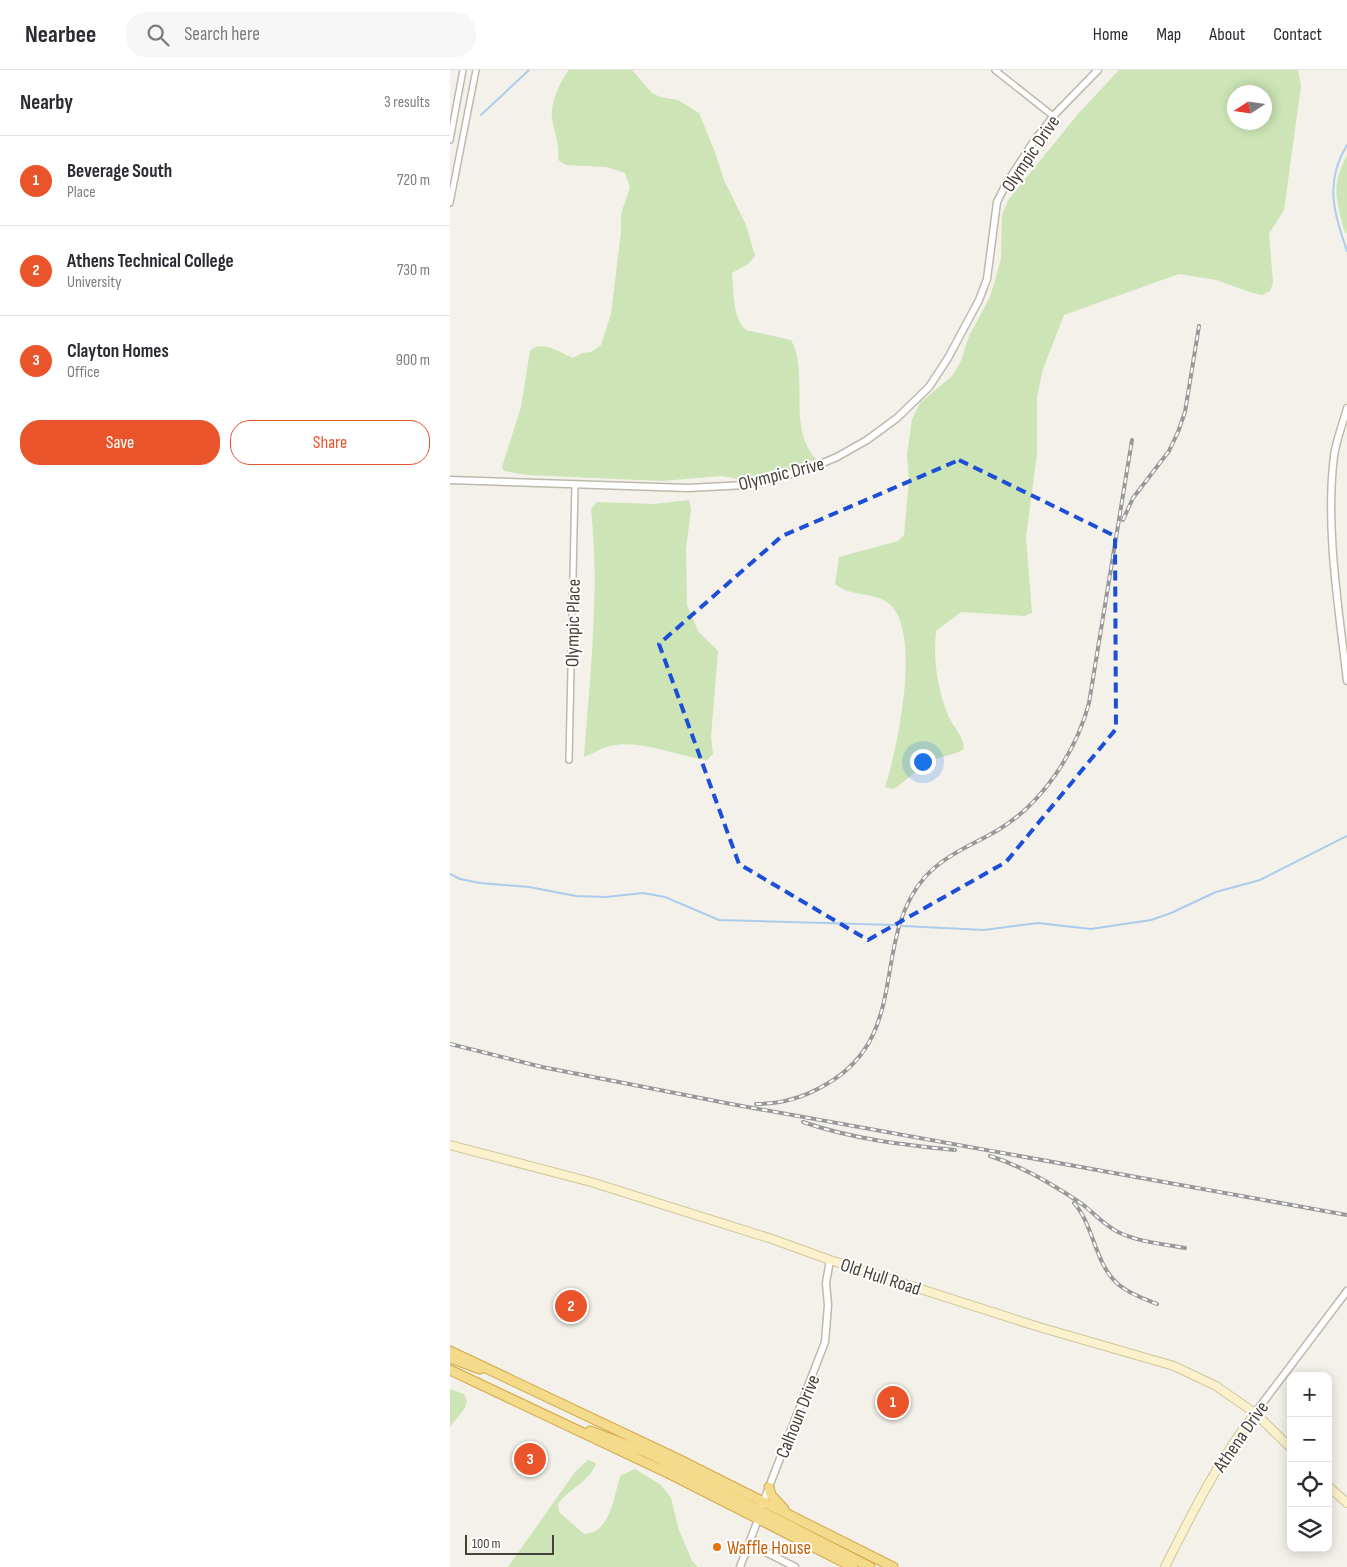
<!DOCTYPE html>
<meta charset="utf-8">
<style>
body{margin:0;font-family:"Sofia Sans Condensed",sans-serif;background:#f7f7f7;color:#2b2b33}
.controls{position:absolute;right:15px;bottom:15px;display:grid;overflow:hidden;border-radius:10px;box-shadow:0 2px 12px #0003}
.controls button{width:45px;height:45px;display:grid;place-items:center;padding:0;border:0;border-bottom:1px solid #e1e1e2;background:#fff;color:#2b2b33;font:25px sans-serif}
.compass{position:absolute;left:777px;top:15px;width:45px;height:45px;border-radius:50%;background:#fff;box-shadow:0 2px 12px #0003;rotate:258deg}
.scale{position:absolute;left:15px;bottom:12px;width:89px;box-sizing:border-box;padding-left:5px;border:2px solid #474238;border-top:0;font-size:14px;line-height:18px;white-space:nowrap;color:#474238;-webkit-text-stroke:4px #fff;paint-order:stroke}
.you{position:absolute;left:472px;top:691px;width:18px;height:18px;margin:-12px;border:4px solid #fff;border-radius:50%;background:#1a73e8;box-shadow:0 0 0 8px #1a73e833}
.badge{display:grid;place-items:center;width:32px;height:32px;border-radius:50%;background:#e9542b;color:#fff;font-size:16px;font-weight:700}
.pin{position:absolute;translate:-50% -50%;border:2px solid #fff;box-shadow:0 1px 5px #0006}
.list{margin:0;padding:0;list-style:none}
h2{display:flex;justify-content:space-between;align-items:center;height:65px;margin:0;padding:0 20px;font-size:21px}
h2 small{font-size:16px;font-weight:400;color:#7c7c81}
.list li{display:grid;grid-template-columns:32px 1fr auto;gap:15px;align-items:center;box-sizing:border-box;height:90px;padding:0 20px;border-top:1px solid #e1e1e2}
.list b{display:block;font-size:19px;white-space:nowrap}
.list p{margin:0;font-size:16px;white-space:nowrap;color:#7c7c81}
.list em{font-size:16px;font-style:normal;color:#7c7c81}
.actions{display:flex;gap:10px;padding:15px 20px}
.actions a{flex:1;padding:11px 0;border:1px solid #e9542b;border-radius:20px;text-align:center;font-size:18px;color:#e9542b}
.actions .main{background:#e9542b;color:#fff}
.icon{flex:none;width:28px;height:28px;fill:none;stroke:currentColor;stroke-width:2;stroke-linecap:round;stroke-linejoin:round}
.map{position:relative;flex:none;width:897px;height:1497px;overflow:hidden}
header{display:flex;align-items:center;gap:30px;box-sizing:border-box;height:70px;padding:0 25px;background:#fff;border-bottom:1px solid #e1e1e2}
header strong{font-size:24px}
nav{display:flex;gap:28px;margin-inline-start:auto;font-size:18px}
.search{width:350px;height:45px;background:#f7f7f7;display:flex;align-items:center;gap:12px;box-sizing:border-box;padding:0 18px;border-radius:20px;color:#7c7c81;font-size:19px}
main{display:flex}
aside{flex:1;background:#fff}
.map>svg:first-child{display:block}
.green{fill:#cce4b6;fill-rule:evenodd}
.lines{fill:none;stroke-linecap:round;stroke-linejoin:round}
.stream{stroke:#abcdeb;stroke-width:2}
.minor-casing{stroke:#beb9ad;stroke-width:8}
.tertiary-casing{stroke:#beb9ad;stroke-width:9}
.secondary-casing{stroke:#d0c69d;stroke-width:10}
.trunk-casing{stroke:#d2a746;stroke-width:11}
.minor{stroke:#fff;stroke-width:5}
.tertiary{stroke:#fff;stroke-width:6}
.secondary{stroke:#fbf2cd;stroke-width:8}
.trunk{stroke:#f4da8b;stroke-width:9}
.rail-casing{stroke:#989898;stroke-width:4}
.rail{stroke:#fff;stroke-width:2;stroke-dasharray:5.5;stroke-linecap:butt}
.marked{fill:none;stroke:#1d4ed8;stroke-width:4;stroke-dasharray:10 6;stroke-linejoin:round}
.food-dot{fill:#e8710a;stroke:#fff;stroke-width:2}
.labels{text-anchor:middle;stroke-width:4;stroke-linejoin:round;paint-order:stroke}
.street-label{font-size:19px;fill:#474238;stroke:#fff}
.food-label{font-size:19px;fill:#c56008;stroke:#fff;text-anchor:start}
</style>
<header>
<strong>Nearbee</strong>
<div class="search"><svg class="icon" aria-label="search" viewBox="0 0 24 24"><circle cx="10" cy="10" r="6"/><path d="M15 15l6 6"/></svg>Search here</div>
<nav><a>Home</a><a>Map</a><a>About</a><a>Contact</a></nav>
</header>
<main>
<aside>
<h2>Nearby<small>3 results</small></h2>
<ul class="list">
<li><span class="badge">1</span><div><b>Beverage South</b><p>Place</p></div><em>720 m</em></li>
<li><span class="badge">2</span><div><b>Athens Technical College</b><p>University</p></div><em>730 m</em></li>
<li><span class="badge">3</span><div><b>Clayton Homes</b><p>Office</p></div><em>900 m</em></li>
</ul>
<div class="actions"><a class="main">Save</a><a>Share</a></div>
</aside>
<div class="map">
<svg width="897" height="1497" viewBox="0 0 897 1497">
<rect width="100%" height="100%" fill="#f4f1ea"/>
<g class="green">
<path d="M 119,0 L 182,0 L 202,23 L 210,27 L 228,30 L 249,43 L 265,82 L 274,110 L 296,155 L 305,186 L 298,194 L 282,203 C 284,220 282,248 296,260 L 341,270 C 360,303 336,356 366,389 L 365,394 L 294,410 L 271,406 L 212,411 L 78,405 L 54,401 L 52,397 L 71,337 L 80,281 C 91,269 111,283 123,288 L 132,283 L 141,282 L 151,275 L 161,244 L 171,162 L 171,144 L 180,117 L 175,103 L 156,97 L 116,95 L 108,90 C 110,74 104,63 102,48 C 100,33 110,11 119,0 Z"/>
<path d="M 669,0 L 848,0 L 851,16 L 834,140 L 819,164 L 823,213 L 820,221 L 812,225 L 803,223 L 766,210 L 729,204 L 614,245 L 593,299 L 587,327 L 587,384 L 576,467 L 582,543 L 574,546 L 511,542 L 486,561 C 483,589 487,618 498,645 C 503,657 513,665 514,679 C 504,686 492,685 480,692 C 468,699 456,710 444,719 L 435,717 C 447,682 475,552 435,531 C 419,522 399,526 385,514 L 389,487 L 448,471 L 454,465 L 459,410 L 457,385 L 462,349 L 470,333 L 502,306 L 511,291 L 519,266 L 540,227 L 551,189 L 552,145 L 558,130 L 628,44 ZM 784,22 L 814,22 L 814,52 L 784,52 Z"/>
<path d="M 897,85 L 897,164 L 894,160 C 886,127 881,117 897,85 Z"/>
<path d="M 239,430 L 241,439 L 236,479 L 237,535 L 248,561 L 268,581 L 261,667 L 263,684 L 257,690 C 224,686 192,669 159,676 C 151,678 142,684 134,687 C 140,605 150,522 141,439 L 147,432 L 204,434 Z"/>
<path d="M 0,1319 L 14,1324 L 17,1331 L 15,1338 L 0,1357 Z"/>
<path d="M 138,1390 L 146,1393 C 141,1411 118,1419 108,1434 L 109,1442 L 134,1464 C 161,1463 164,1426 170,1406 L 185,1399 L 211,1415 L 221,1428 L 229,1460 L 242,1491 L 248,1497 L 58,1497 L 125,1402 Z"/>
</g>
<g class="lines">
<g class="stream">
<path d="M 31,45 L 79,0"/>
<path d="M 897,75 C 874,112 884,143 897,181"/>
<path d="M 0,804 L 10,809 L 30,813 L 79,817 L 126,826 L 156,827 L 193,823 L 215,827 L 269,850 L 445,855"/>
<path d="M 453,856 L 534,860 L 588,853 L 641,859 L 701,850 L 721,843 L 766,822 L 810,810 L 897,766"/>
</g>
<g class="minor-casing">
<g id="minor">
<path d="M 545,0 L 603,46"/>
<path d="M 0,70 L 13,0"/>
<path d="M 0,133 L 26,0"/>
<path d="M 119,690 L 125,415"/>
</g>
</g>
<g class="tertiary-casing">
<g id="tertiary">
<path d="M 897,338 C 893,354 886,370 884,386 C 875,458 889,539 897,611"/>
<path d="M 0,410 L 238,418 L 296,415 L 354,401 L 387,387 L 417,370 L 447,348 L 479,317 L 498,288 L 529,230 L 537,209 L 547,132 L 556,114 L 584,71 L 606,43 L 648,0"/>
<path d="M 805,1343 L 897,1221"/>
<path d="M 312,1435 L 375,1272 L 378,1235 L 376,1213 L 380,1190"/>
<path d="M 300,1474 L 345,1497"/>
<path d="M 290,1497 L 309,1447"/>
</g>
</g>
<g class="secondary-casing">
<g id="secondary">
<path d="M 0,1075 L 141,1112 L 322,1169 L 380,1190 L 589,1257 L 724,1296 L 766,1316 L 805,1343 L 841,1378"/>
<path d="M 878,1416 L 897,1433"/>
<path d="M 715,1497 C 742,1443 768,1391 805,1343"/>
</g>
</g>
<g class="trunk-casing">
<g id="trunk">
<path d="M 0,1281 L 228,1389 L 443,1497"/>
<path d="M 0,1288 L 30,1299"/>
<path d="M 0,1300 L 220,1404 L 403,1497"/>
<path d="M 140,1361 L 196,1382 L 420,1497"/>
<path d="M 319,1417 L 321,1425 L 334,1439"/>
</g>
</g>
<use href="#minor" class="minor"/>
<use href="#tertiary" class="tertiary"/>
<use href="#secondary" class="secondary"/>
<use href="#trunk" class="trunk"/>
<g class="rail-casing">
<g id="rail">
<path d="M 673,450 L 683,428 L 719,381 L 728,362 L 735,342 L 749,256"/>
<path d="M 0,974 L 92,997 L 281,1034 L 897,1145"/>
<path d="M 306,1034 C 331,1034 353,1028 375,1015 C 463,966 419,871 475,807 C 496,784 523,775 548,760 C 592,734 626,682 639,633 L 682,370"/>
<path d="M 353,1052 C 402,1069 454,1075 505,1080"/>
<path d="M 540,1086 C 572,1096 604,1115 632,1134 C 644,1143 654,1155 668,1162 C 688,1172 713,1174 735,1178"/>
<path d="M 624,1133 C 645,1157 644,1194 669,1215 C 680,1224 694,1229 707,1234"/>
</g>
</g>
<use href="#rail" class="rail"/>
</g>
<path class="marked" d="M 509,390 L 665,466 L 666,659 L 556,792 L 418,870 L 289,794 L 209,574 L 332,466 Z"/>
<circle class="food-dot" cx="267" cy="1477" r="5"/>
<g class="labels">
<g class="street-label">
<text transform="translate(580 83) rotate(-56)" y="7">Olympic Drive</text>
<text transform="translate(331 403) rotate(-14)" y="7">Olympic Drive</text>
<text transform="translate(122 553) rotate(-89)" y="7">Olympic Place</text>
<text transform="translate(431 1206) rotate(18)" y="7">Old Hull Road</text>
<text transform="translate(347 1346) rotate(-68)" y="7">Calhoun Drive</text>
<text transform="translate(790 1366) rotate(-55)" y="7">Athena Drive</text>
</g>
<g class="food-label">
<text x="277" y="1484">Waffle House</text>
</g>
</g>
</svg>
<div class="controls">
<button>+</button>
<button>−</button>
<button><svg class="icon" aria-label="locate" viewBox="0 0 24 24"><circle cx="12" cy="12" r="6"/><path d="M12 2v4M12 18v4M2 12h4M18 12h4"/></svg></button>
<button><svg class="icon" aria-label="layers" viewBox="0 0 24 24"><path d="M12 4l9 5-9 5-9-5zM3 14l9 5 9-5"/></svg></button>
</div>
<svg class="compass" viewBox="-18 -18 36 36"><path d="M0-13l5 13h-10z" fill="#e53935"/><path d="M0 13l5-13h-10z" fill="#7c7c81"/></svg>
<div class="scale">100 m</div>
<div class="you"></div>
<div class="pin badge" style="left:443px;top:1332px">1</div>
<div class="pin badge" style="left:121px;top:1236px">2</div>
<div class="pin badge" style="left:80px;top:1389px">3</div>
</div>
</main>
